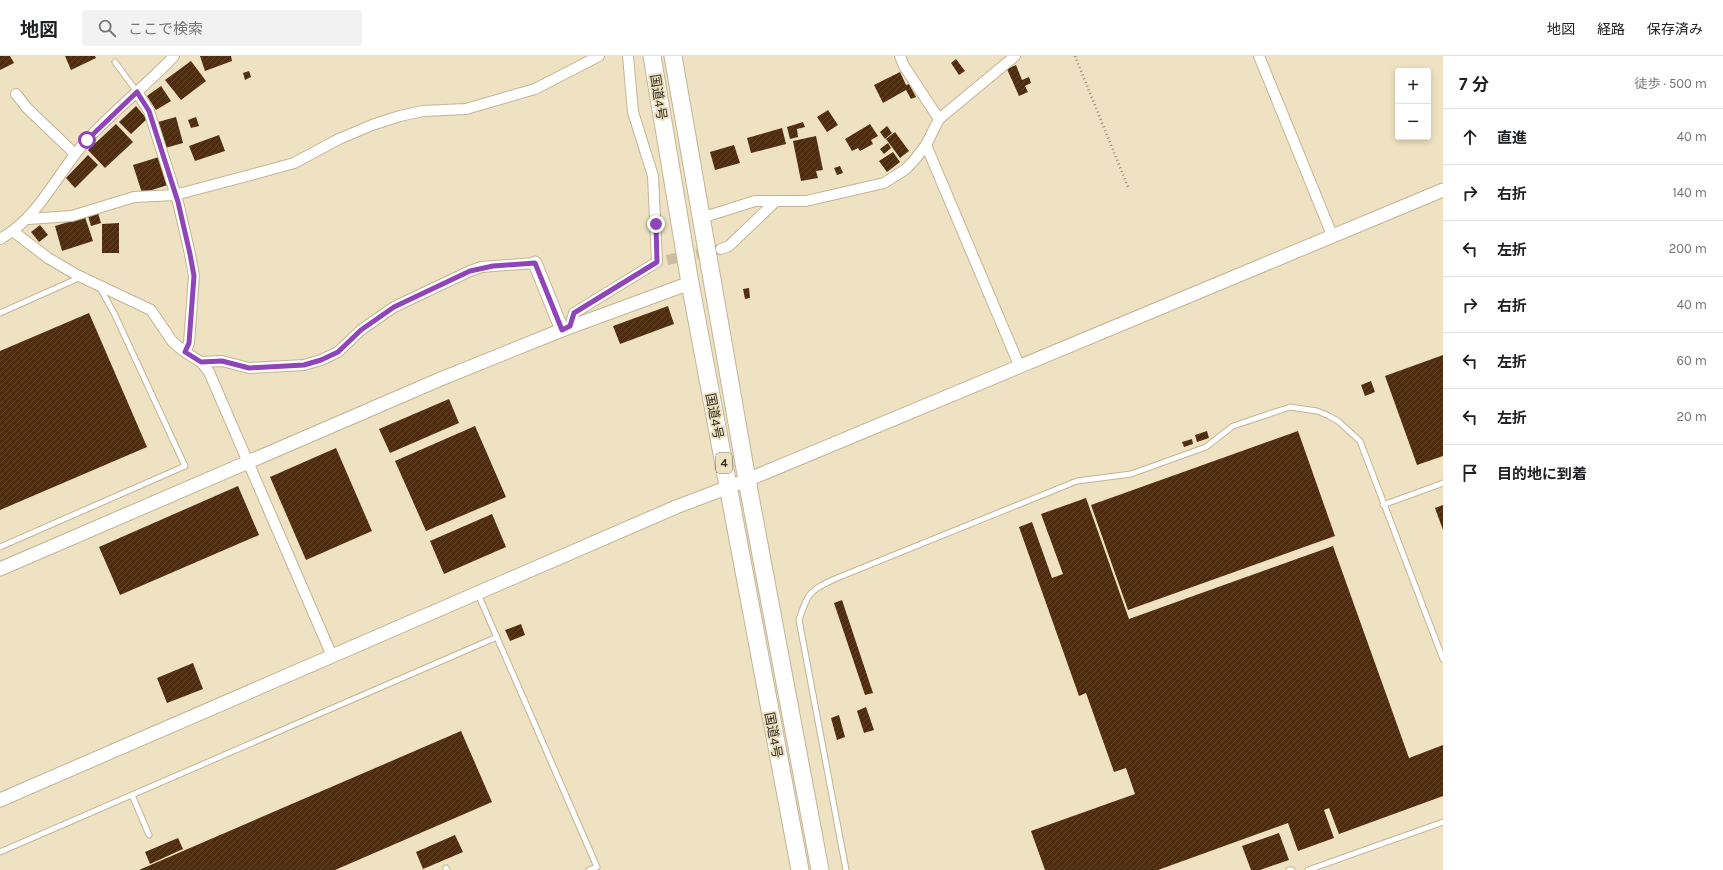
<!DOCTYPE html>
<html lang="ja">
<meta charset="utf-8">
<style>
body{margin:0;font-family:Karla,"Noto Sans JP",sans-serif;background:#f2f2f2;color:#202124}
.controls{position:absolute;right:12px;top:12px;display:grid;overflow:hidden;border-radius:4px;box-shadow:0 2px 6px #0003}
.controls button{width:36px;height:36px;display:grid;place-items:center;padding:0;border:0;border-bottom:1px solid #e0e0e0;background:#fff;color:#202124;font:20px sans-serif}
.stop{position:absolute;width:12px;height:12px;margin:-9px;border:3px solid #8e45b8;border-radius:50%;background:#fff}
.stop.end{background:#8e45b8;border-color:#fff;box-shadow:0 1px 4px #0008}
.list{margin:0;padding:0;list-style:none}
h2{display:flex;justify-content:space-between;align-items:center;height:52px;margin:0;padding:0 16px;font-size:17px}
h2 small{font-size:13px;font-weight:400;color:#757577}
.list li{display:grid;grid-template-columns:26px 1fr auto;gap:12px;align-items:center;box-sizing:border-box;height:56px;padding:0 16px;border-top:1px solid #e0e0e0}
.list b{display:block;font-size:15px;white-space:nowrap}
.list em{font-size:13px;font-style:normal;color:#757577}
.icon{flex:none;width:22px;height:22px;fill:none;stroke:currentColor;stroke-width:2;stroke-linecap:round;stroke-linejoin:round}
.map{position:relative;flex:none;width:1443px;height:814px;overflow:hidden}
header{display:flex;align-items:center;gap:24px;box-sizing:border-box;height:56px;padding:0 20px;background:#fff;border-bottom:1px solid #e0e0e0}
header strong{font-size:19px}
nav{display:flex;gap:22px;margin-inline-start:auto;font-size:14px}
.search{width:280px;height:36px;background:#f2f2f2;display:flex;align-items:center;gap:10px;box-sizing:border-box;padding:0 14px;border-radius:4px;color:#757577;font-size:15px}
main{display:flex}
aside{flex:1;background:#fff}
.map>svg:first-child{display:block}
.building{fill:url(#building-hatch)}
.lines{fill:none;stroke-linecap:round;stroke-linejoin:round}
.minor-tunnel{stroke:#c9bea2;stroke-width:10;stroke-dasharray:10 5;stroke-linecap:butt}
.service-casing{stroke:#c2b496;stroke-width:7}
.minor-casing{stroke:#c2b496;stroke-width:12}
.tertiary-casing{stroke:#c2b496;stroke-width:15}
.trunk-casing{stroke:#c2b496;stroke-width:19}
.path{stroke:#928973;stroke-width:2.5;stroke-dasharray:1 3;stroke-linecap:butt}
.service{stroke:#fff;stroke-width:5}
.minor{stroke:#fff;stroke-width:10}
.tertiary{stroke:#fff;stroke-width:13}
.trunk{stroke:#fff;stroke-width:17}
.route{stroke:#8e45b8;stroke-width:5}
.labels{text-anchor:middle;stroke-width:4;stroke-linejoin:round;paint-order:stroke}
.shield{fill:#efe2c2;stroke:#6b6452;stroke-width:1}
.shield-label{font-size:12px;font-weight:bold;fill:#332e22}
.street-label{font-size:13px;fill:#332e22;stroke:#efe2c2}
</style>
<header>
<strong>地図</strong>
<div class="search"><svg class="icon" aria-label="search" viewBox="0 0 24 24"><circle cx="10" cy="10" r="6"/><path d="M15 15l6 6"/></svg>ここで検索</div>
<nav><a>地図</a><a>経路</a><a>保存済み</a></nav>
</header>
<main>
<div class="map">
<svg width="1443" height="814" viewBox="0 0 1443 814">
<defs>
<pattern id="building-hatch" width="6" height="6" patternUnits="userSpaceOnUse"><rect width="6" height="6" fill="#4e2d0e"/><path d="M-1 1l2-2M0 6l6-6M5 7l2-2" fill="none" stroke="#5f4328"/></pattern>
</defs>
<rect width="100%" height="100%" fill="#efe2c2"/>
<g class="building">
<path d="M 0,0 L 10,0 L 14,7 L 0,14 Z"/>
<path d="M 65,0 L 95,0 L 96,2 L 71,14 Z"/>
<path d="M 200,0 L 231,0 L 232,5 L 205,15 Z"/>
<path d="M 956,3 L 965,15 L 959,19 L 951,7 Z"/>
<path d="M 191,5 L 206,25 L 181,44 L 165,24 Z"/>
<path d="M 1016,9 L 1022,24 L 1029,21 L 1031,27 L 1025,30 L 1028,36 L 1019,40 L 1007,13 Z"/>
<path d="M 249,15 L 251,21 L 245,24 L 243,17 Z"/>
<path d="M 900,16 L 906,29 L 909,28 L 916,41 L 911,43 L 906,34 L 883,47 L 874,29 Z"/>
<path d="M 161,30 L 171,45 L 156,54 L 147,40 Z"/>
<path d="M 136,50 L 147,63 L 131,78 L 119,66 Z"/>
<path d="M 828,54 L 838,69 L 827,76 L 817,61 Z"/>
<path d="M 176,61 L 183,87 L 165,92 L 158,66 Z"/>
<path d="M 196,61 L 199,70 L 191,72 L 188,64 Z"/>
<path d="M 803,66 L 805,71 L 797,73 L 798,81 L 790,83 L 787,71 Z"/>
<path d="M 116,68 L 133,86 L 105,112 L 88,94 Z"/>
<path d="M 870,68 L 878,80 L 871,84 L 873,88 L 860,95 L 858,92 L 852,95 L 845,83 Z"/>
<path d="M 887,70 L 892,77 L 885,83 L 880,76 Z"/>
<path d="M 782,72 L 786,88 L 751,97 L 747,82 Z"/>
<path d="M 895,76 L 909,95 L 900,102 L 886,83 Z"/>
<path d="M 219,79 L 225,95 L 195,105 L 189,90 Z"/>
<path d="M 816,80 L 823,114 L 816,115 L 818,122 L 801,125 L 793,85 Z"/>
<path d="M 888,87 L 891,92 L 884,98 L 880,93 Z"/>
<path d="M 734,89 L 740,107 L 715,114 L 710,96 Z"/>
<path d="M 893,96 L 900,106 L 887,116 L 879,105 Z"/>
<path d="M 88,99 L 98,109 L 75,132 L 66,122 Z"/>
<path d="M 159,101 L 168,129 L 142,137 L 133,109 Z"/>
<path d="M 840,110 L 843,117 L 837,119 L 834,112 Z"/>
<path d="M 98,157 L 101,167 L 91,170 L 88,160 Z"/>
<path d="M 85,161 L 93,185 L 62,195 L 55,170 Z"/>
<path d="M 119,167 L 119,197 L 102,197 L 102,168 Z"/>
<path d="M 40,169 L 48,179 L 39,186 L 31,176 Z"/>
<path d="M 749,232 L 750,242 L 745,243 L 743,233 Z"/>
<path d="M 668,250 L 674,268 L 620,288 L 613,270 Z"/>
<path d="M 89,257 L 147,391 L 0,454 L 0,295 Z"/>
<path d="M 1443,299 L 1443,400 L 1417,409 L 1385,320 Z"/>
<path d="M 1371,325 L 1375,336 L 1365,340 L 1361,329 Z"/>
<path d="M 449,343 L 459,367 L 390,397 L 379,373 Z"/>
<path d="M 475,370 L 506,441 L 426,475 L 395,405 Z"/>
<path d="M 1207,375 L 1209,382 L 1197,386 L 1195,379 Z"/>
<path d="M 1298,375 L 1335,480 L 1128,554 L 1091,449 Z"/>
<path d="M 1192,383 L 1193,388 L 1184,391 L 1182,386 Z"/>
<path d="M 336,392 L 372,475 L 306,504 L 270,421 Z"/>
<path d="M 238,430 L 259,479 L 120,539 L 99,491 Z"/>
<path d="M 1086,442 L 1129,563 L 1333,490 L 1409,702 L 1443,689 L 1443,740 L 1339,778 L 1329,752 L 1324,754 L 1334,782 L 1298,795 L 1288,767 L 1158,814 L 1045,814 L 1031,775 L 1135,738 L 1126,712 L 1114,716 L 1086,637 L 1079,640 L 1019,471 L 1032,466 L 1052,522 L 1063,518 L 1041,458 Z"/>
<path d="M 1443,449 L 1443,474 L 1435,452 Z"/>
<path d="M 492,458 L 506,491 L 444,518 L 430,485 Z"/>
<path d="M 842,544 L 873,637 L 865,639 L 834,547 Z"/>
<path d="M 521,568 L 525,579 L 510,585 L 505,574 Z"/>
<path d="M 193,607 L 203,633 L 167,647 L 157,622 Z"/>
<path d="M 866,651 L 874,674 L 864,677 L 857,655 Z"/>
<path d="M 839,659 L 845,681 L 837,684 L 831,662 Z"/>
<path d="M 461,675 L 492,746 L 335,814 L 139,814 Z"/>
<path d="M 1279,777 L 1289,804 L 1260,814 L 1251,814 L 1242,790 Z"/>
<path d="M 455,779 L 463,796 L 423,813 L 416,796 Z"/>
<path d="M 178,782 L 183,793 L 150,808 L 145,796 Z"/>
</g>
<g class="lines">
<path class="minor-tunnel" d="M 667,204 L 721,193"/>
<g class="service-casing">
<g id="service">
<path d="M 115,6 L 137,36"/>
<path d="M 0,257 L 81,221"/>
<path d="M 1383,449 L 1443,427"/>
<path d="M 0,491 L 185,410 L 114,257 L 100,232"/>
<path d="M 478,538 L 597,811 L 589,814"/>
<path d="M 132,739 L 149,779"/>
<path d="M 0,796 L 497,581"/>
<path d="M 446,812 L 447,814"/>
<path d="M 846,814 L 799,564 C 808,536 810,534 837,522 L 1077,425 L 1131,418 L 1206,391 L 1233,370 L 1290,351 L 1317,355 L 1327,359 L 1338,365 L 1360,385 L 1443,603"/>
<path d="M 1289,814 L 1292,814"/>
<path d="M 1308,814 L 1443,766"/>
</g>
</g>
<g class="minor-casing">
<g id="minor">
<path d="M 900,0 L 904,10 L 939,63"/>
<path d="M 1259,0 L 1332,179"/>
<path d="M 137,36 L 149,55 L 178,146 L 190,198 L 194,220 L 189,287 L 185,296"/>
<path d="M 16,38 L 27,52 L 75,98"/>
<path d="M 926,89 L 1019,309"/>
<path d="M 701,162 L 755,145 L 806,145 L 884,127 L 906,113 L 916,102 L 926,89 L 939,63 L 1015,0"/>
<path d="M 28,163 L 72,160 L 134,141 L 175,139 L 269,114 L 294,107 L 339,83 L 372,69 L 400,60 L 423,55 L 466,53 L 535,33 L 599,0"/>
<path d="M 14,176 L 48,202 L 77,219 L 151,254 L 172,285 L 182,294 L 201,306 L 209,316 L 332,600"/>
<path d="M 0,183 C 39,162 57,117 86,85 C 113,55 146,30 174,0"/>
<path d="M 721,193 L 729,190 L 775,146"/>
<path d="M 570,271 L 574,257 L 657,206 L 653,120 L 633,56 L 628,0"/>
<path d="M 201,306 L 222,305 L 249,312 L 304,309 L 321,304 L 338,296 L 361,274 L 394,251 L 470,215 L 481,211 L 535,207"/>
</g>
</g>
<g class="tertiary-casing">
<g id="tertiary">
<path d="M 535,207 L 562,274"/>
<path d="M 0,513 L 443,322 L 562,274 L 690,227"/>
<path d="M 0,744 L 676,451 L 747,424 L 1443,134"/>
</g>
</g>
<g class="trunk-casing">
<g id="trunk">
<path d="M 652,0 L 690,227 L 800,814"/>
<path d="M 673,0 L 747,424 L 820,814"/>
</g>
</g>
<path class="path" d="M 1075,0 L 1128,131"/>
<use href="#service" class="service"/>
<use href="#minor" class="minor"/>
<use href="#tertiary" class="tertiary"/>
<use href="#trunk" class="trunk"/>
</g>
<g class="lines">
<path class="route" d="M 87,84 L 137,36 L 149,55 L 178,146 L 190,198 L 194,220 L 189,287 L 185,296 L 201,306 L 222,305 L 249,312 L 304,309 L 321,304 L 338,296 L 361,274 L 394,251 L 470,215 L 493,210 L 535,207 L 562,274 L 570,270 L 574,257 L 657,206 L 656,168"/>
</g>
<g class="labels">
<rect class="shield" x="716" y="397" width="16" height="20" rx="3"/>
<g class="shield-label">
<text x="724" y="411">4</text>
</g>
<g class="street-label">
<text transform="translate(659 41) rotate(81)" y="5">国道4号</text>
<text transform="translate(715 360) rotate(79)" y="5">国道4号</text>
<text transform="translate(774 679) rotate(79)" y="5">国道4号</text>
</g>
</g>
</svg>
<div class="controls">
<button>+</button>
<button>−</button>
</div>
<div class="stop" style="left:87px;top:84px"></div>
<div class="stop end" style="left:656px;top:168px"></div>
</div>
<aside>
<h2>7 分<small>徒歩 · 500 m</small></h2>
<ul class="list">
<li><svg class="icon" aria-label="ahead" viewBox="0 0 24 24"><path d="M12 20V5M6 11l6-6 6 6"/></svg><div><b>直進</b></div><em>40 m</em></li>
<li><svg class="icon" aria-label="right" viewBox="0 0 24 24"><path d="M7 20v-9h11M14 6l5 5-5 5"/></svg><div><b>右折</b></div><em>140 m</em></li>
<li><svg class="icon" aria-label="left" viewBox="0 0 24 24"><path d="M17 20v-9H6M10 6l-5 5 5 5"/></svg><div><b>左折</b></div><em>200 m</em></li>
<li><svg class="icon" aria-label="right" viewBox="0 0 24 24"><path d="M7 20v-9h11M14 6l5 5-5 5"/></svg><div><b>右折</b></div><em>40 m</em></li>
<li><svg class="icon" aria-label="left" viewBox="0 0 24 24"><path d="M17 20v-9H6M10 6l-5 5 5 5"/></svg><div><b>左折</b></div><em>60 m</em></li>
<li><svg class="icon" aria-label="left" viewBox="0 0 24 24"><path d="M17 20v-9H6M10 6l-5 5 5 5"/></svg><div><b>左折</b></div><em>20 m</em></li>
<li><svg class="icon" aria-label="arrive" viewBox="0 0 24 24"><path d="M6 21V4h12l-3 4 3 4H6"/></svg><div><b>目的地に到着</b></div></li>
</ul>
</aside>
</main>
